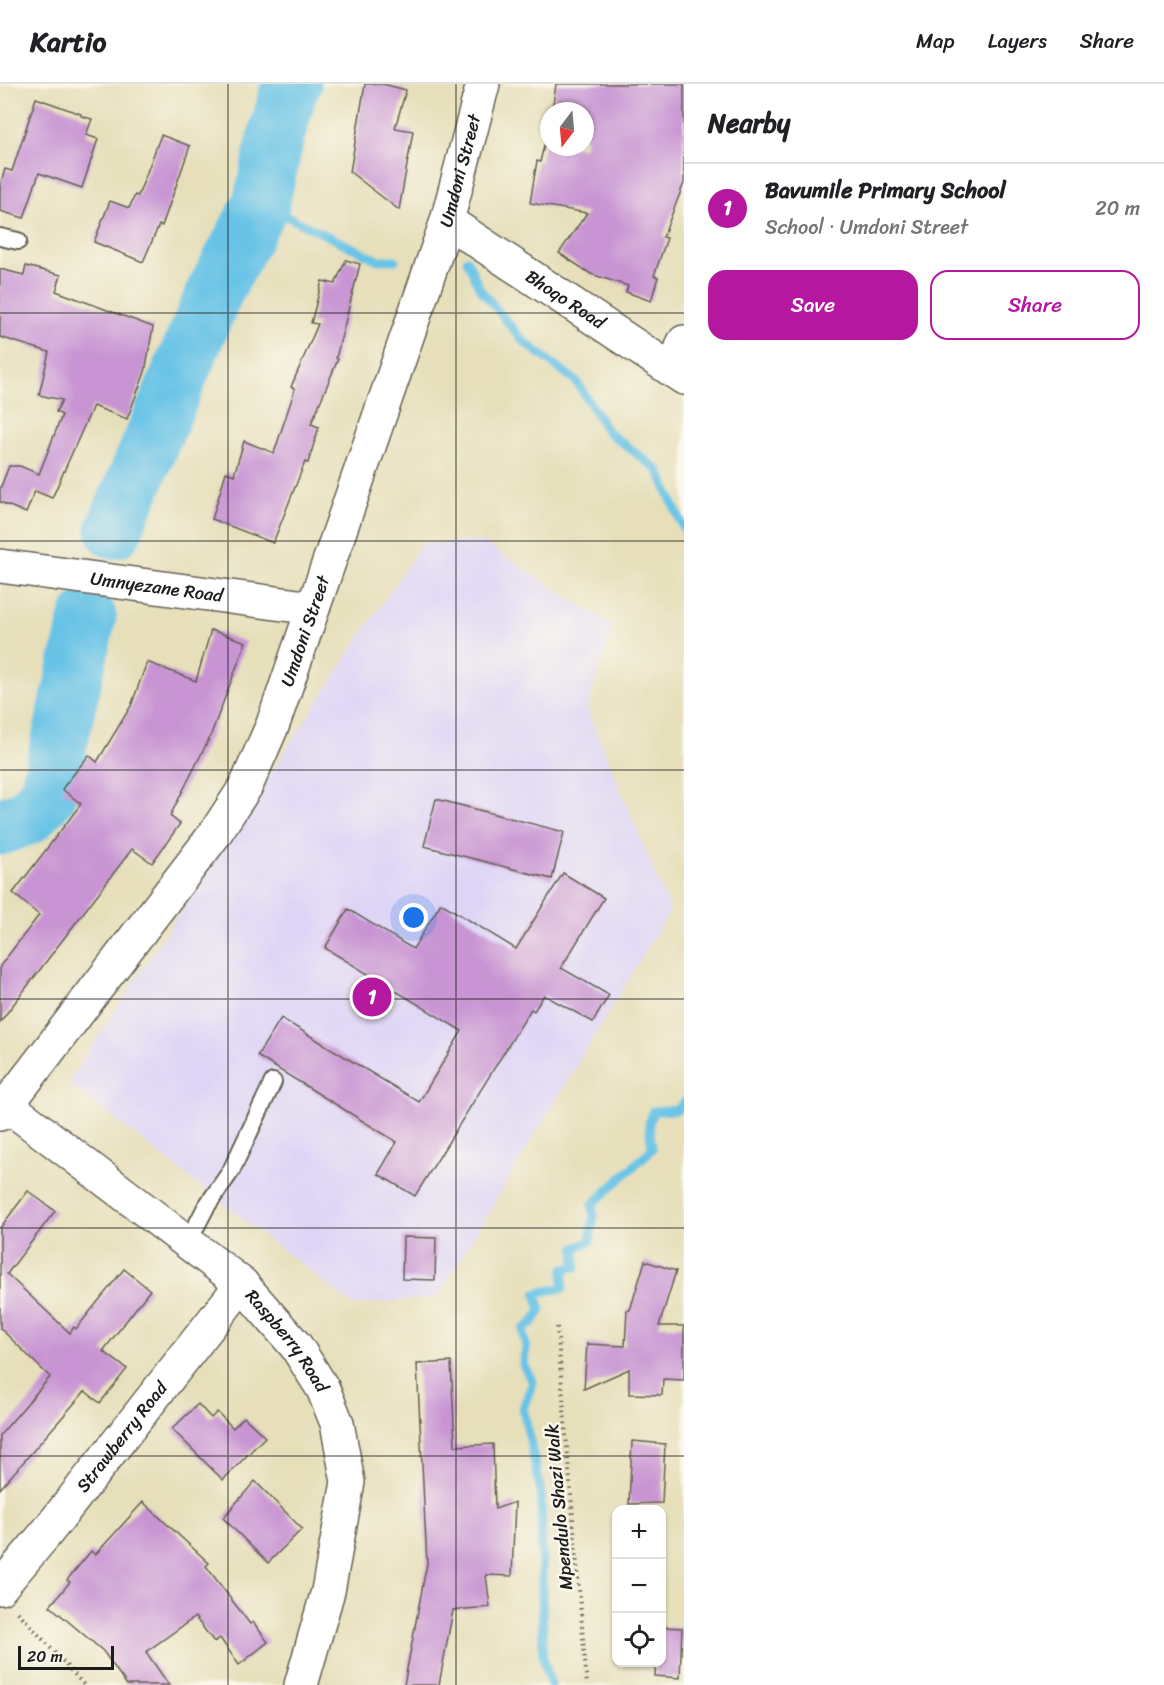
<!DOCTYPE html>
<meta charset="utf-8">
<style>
body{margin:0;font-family:Sriracha,sans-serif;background:#f2f2f2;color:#202124}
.controls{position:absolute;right:18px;bottom:18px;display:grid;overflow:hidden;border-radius:12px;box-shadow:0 2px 4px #0004}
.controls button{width:54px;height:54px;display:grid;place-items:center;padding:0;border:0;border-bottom:2px solid #e0e0e0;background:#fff;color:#202124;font:30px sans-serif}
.compass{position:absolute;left:540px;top:18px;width:54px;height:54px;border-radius:50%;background:#fff;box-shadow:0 2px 4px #0004;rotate:196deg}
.scale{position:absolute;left:18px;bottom:15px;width:96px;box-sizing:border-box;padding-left:6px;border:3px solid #1c1c1c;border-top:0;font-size:16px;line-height:21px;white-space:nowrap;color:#1c1c1c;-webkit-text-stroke:4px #fbf7ec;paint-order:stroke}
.you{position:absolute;left:414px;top:834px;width:21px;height:21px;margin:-15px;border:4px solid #fff;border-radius:50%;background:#1a73e8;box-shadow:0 0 0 9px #1a73e833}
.badge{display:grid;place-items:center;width:39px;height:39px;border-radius:50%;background:#b5179e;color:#fff;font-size:20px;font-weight:700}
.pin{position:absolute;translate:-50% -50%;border:3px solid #fff;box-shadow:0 2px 6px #0006}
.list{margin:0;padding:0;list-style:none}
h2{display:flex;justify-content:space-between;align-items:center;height:78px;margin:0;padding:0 24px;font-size:26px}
h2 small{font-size:20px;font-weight:400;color:#757577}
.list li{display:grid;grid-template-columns:39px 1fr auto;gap:18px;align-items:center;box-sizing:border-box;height:90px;padding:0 24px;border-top:2px solid #e0e0e0}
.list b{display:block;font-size:22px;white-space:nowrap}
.list p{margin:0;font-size:20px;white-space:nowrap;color:#757577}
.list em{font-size:20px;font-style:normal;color:#757577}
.actions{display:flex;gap:12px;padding:18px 24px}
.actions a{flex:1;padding:14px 0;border:2px solid #b5179e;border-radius:18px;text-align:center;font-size:21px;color:#b5179e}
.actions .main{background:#b5179e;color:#fff}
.icon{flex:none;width:33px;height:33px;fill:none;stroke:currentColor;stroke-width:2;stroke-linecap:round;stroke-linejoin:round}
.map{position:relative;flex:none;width:684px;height:1601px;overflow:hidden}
header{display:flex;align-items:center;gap:36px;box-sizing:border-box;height:84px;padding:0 30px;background:#fff;border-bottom:2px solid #e0e0e0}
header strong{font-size:28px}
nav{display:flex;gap:33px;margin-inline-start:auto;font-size:21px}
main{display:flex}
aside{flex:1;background:#fff}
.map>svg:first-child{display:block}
.built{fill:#ded5f6}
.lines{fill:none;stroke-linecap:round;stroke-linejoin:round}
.stream{stroke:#68c3e6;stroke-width:9}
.river{stroke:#68c3e6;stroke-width:57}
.building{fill:#c894d3}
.lane-casing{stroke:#636053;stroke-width:20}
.street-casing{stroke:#636053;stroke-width:36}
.path{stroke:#636053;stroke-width:4;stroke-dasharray:1.5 4.5;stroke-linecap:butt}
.lane{stroke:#fff;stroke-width:16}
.street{stroke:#fff;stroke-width:33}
.grid{fill:none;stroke:#1c1c1c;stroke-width:1.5;stroke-opacity:0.55}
.labels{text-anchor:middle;stroke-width:5;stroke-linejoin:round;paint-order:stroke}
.street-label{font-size:18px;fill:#1c1c1c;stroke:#fbf7ec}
</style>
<header>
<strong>Kartio</strong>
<nav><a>Map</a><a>Layers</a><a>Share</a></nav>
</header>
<main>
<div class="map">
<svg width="684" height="1601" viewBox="0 0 684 1601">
<rect width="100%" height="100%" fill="#fbf7ec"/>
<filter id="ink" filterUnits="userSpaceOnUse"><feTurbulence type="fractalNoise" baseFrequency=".0167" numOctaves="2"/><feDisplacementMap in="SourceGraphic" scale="12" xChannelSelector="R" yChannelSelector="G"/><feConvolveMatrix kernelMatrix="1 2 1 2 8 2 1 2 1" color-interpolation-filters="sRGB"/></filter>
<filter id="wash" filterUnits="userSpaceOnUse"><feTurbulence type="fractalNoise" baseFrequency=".008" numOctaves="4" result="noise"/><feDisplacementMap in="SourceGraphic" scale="24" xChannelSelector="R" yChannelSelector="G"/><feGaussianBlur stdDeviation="1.35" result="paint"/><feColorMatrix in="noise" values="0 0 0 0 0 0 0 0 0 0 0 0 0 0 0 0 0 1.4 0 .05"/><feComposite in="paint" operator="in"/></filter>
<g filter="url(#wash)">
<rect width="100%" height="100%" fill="#e6dfba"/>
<path class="built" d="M 481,457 L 613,542 L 587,625 L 670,826 L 437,1214 L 353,1221 L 68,999 L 422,459 Z"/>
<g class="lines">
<g class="stream">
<path d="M 261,120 L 378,176 L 395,176"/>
<path d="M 467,176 L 480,205 L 524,258 L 576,297 L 608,348 L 658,386 L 684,445"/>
<path d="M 551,1601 L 543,1573 L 541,1408 L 523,1324 L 533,1298 L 523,1281 L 526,1264 L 523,1246 L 533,1238 L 541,1226 L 536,1210 L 540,1208 L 563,1204 L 564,1184 L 576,1183 L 575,1164 L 590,1157 L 594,1132 L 592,1121 L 652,1065 L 649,1039 L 653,1027 L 677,1026 L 684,1018"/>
</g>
<g class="river">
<path d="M 114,446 L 215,207 L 261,120 L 275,57 L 288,9 L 293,0"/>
<path d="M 0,743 L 27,733 L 47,712 L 88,533"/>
</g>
</g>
<g id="blocks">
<g class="building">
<path d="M 365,0 L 383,0 L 406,6 L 395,44 L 413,47 L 399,126 L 350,88 Z"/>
<path d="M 556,0 L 684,0 L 684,99 L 663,153 L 667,154 L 654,192 L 658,193 L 651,217 L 626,208 L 628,202 L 591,190 L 559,169 L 587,129 L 530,119 L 537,77 L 540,78 L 549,41 L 549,63 L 585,63 L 585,27 L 552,27 Z"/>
<path d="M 36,14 L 81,30 L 81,32 L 92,35 L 86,51 L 98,55 L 82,104 L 39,89 L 24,134 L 0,127 L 0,102 L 5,85 L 12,87 Z"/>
<path d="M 161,51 L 190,62 L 162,142 L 159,141 L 143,178 L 94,158 L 110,117 L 129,124 L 135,111 L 138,112 Z"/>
<path d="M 346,176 L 360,180 L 336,274 L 338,275 L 311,340 L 319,343 L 308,379 L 305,378 L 273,459 L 212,435 L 226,388 L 234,391 L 244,357 L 274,369 L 295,305 L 291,303 L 318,240 L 311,239 L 322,197 L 335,200 Z"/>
<path d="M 26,182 L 61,191 L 56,207 L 153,243 L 145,288 L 127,335 L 93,322 L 52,414 L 35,407 L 26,429 L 0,418 L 0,405 L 9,382 L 20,382 L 39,390 L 62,331 L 56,328 L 62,316 L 39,311 L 49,268 L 0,253 L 0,185 L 24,191 Z"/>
<path d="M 211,546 L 246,558 L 210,653 L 170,732 L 180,740 L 152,779 L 132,765 L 0,938 L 0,882 L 39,831 L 13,809 L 81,720 L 62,705 L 89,671 L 97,678 L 131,622 L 147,578 L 196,597 Z"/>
<path d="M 436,715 L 564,748 L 552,795 L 424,762 Z"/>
<path d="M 563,789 L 604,814 L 561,884 L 609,911 L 593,938 L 544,911 L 534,927 L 531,925 L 415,1112 L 378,1090 L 397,1058 L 257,972 L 281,934 L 419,1018 L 462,947 L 325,864 L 348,825 L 413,865 L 441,819 L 516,865 Z"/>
<path d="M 28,1107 L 55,1127 L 7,1190 L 70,1249 L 74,1243 L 76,1245 L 124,1185 L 150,1206 L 103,1267 L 127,1285 L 100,1319 L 85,1307 L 0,1405 L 0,1351 L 50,1293 L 0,1244 L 0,1144 Z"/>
<path d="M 403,1153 L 436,1154 L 435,1196 L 402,1195 Z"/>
<path d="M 645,1177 L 676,1187 L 659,1242 L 684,1242 L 684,1296 L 663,1295 L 662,1311 L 629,1310 L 629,1285 L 584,1305 L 587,1260 L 625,1262 L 627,1226 L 630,1226 Z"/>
<path d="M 451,1278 L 455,1362 L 493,1360 L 495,1425 L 515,1418 L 512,1492 L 486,1491 L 490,1523 L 453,1526 L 439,1601 L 404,1601 L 427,1479 L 417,1280 Z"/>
<path d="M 198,1320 L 211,1334 L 217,1328 L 233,1344 L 244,1333 L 265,1353 L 223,1396 L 172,1345 Z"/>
<path d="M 632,1357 L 665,1360 L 662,1419 L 629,1420 Z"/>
<path d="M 255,1397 L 302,1445 L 268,1479 L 223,1434 Z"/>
<path d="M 143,1418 L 209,1479 L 206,1482 L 250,1540 L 253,1538 L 268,1558 L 239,1581 L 220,1554 L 214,1558 L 195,1533 L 146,1568 L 169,1601 L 127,1601 L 103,1567 L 50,1522 L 70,1498 L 67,1496 L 91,1467 L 95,1471 Z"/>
<path d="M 662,1543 L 682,1544 L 680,1594 L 655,1592 L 656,1578 L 662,1578 Z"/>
</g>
</g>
</g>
<g filter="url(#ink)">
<use href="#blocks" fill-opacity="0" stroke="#636053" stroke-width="1.5"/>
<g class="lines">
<g class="lane-casing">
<g id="lane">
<path d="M 0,153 L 18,157"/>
<path d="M 188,1158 L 206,1123 L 231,1087 L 273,998"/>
</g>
</g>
<g class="street-casing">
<g id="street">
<path id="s1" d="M 447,137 L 684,294"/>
<path d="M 673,287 L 684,258"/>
<path id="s2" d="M 0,482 L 313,524"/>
<path id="s3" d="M 7,1021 L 242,1200 L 296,1262 L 323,1305 L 337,1339 L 348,1398 L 328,1507 L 301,1601"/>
<path id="s4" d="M 0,1030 L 214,751 L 246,702 L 273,640 L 447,137 L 483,0"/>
<path id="s5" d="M 0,1504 L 48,1447 L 242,1200"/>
</g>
</g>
<g class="path">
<path d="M 557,1243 L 587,1601"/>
<path d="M 18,1528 L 84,1601"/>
</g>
<use href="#lane" class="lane"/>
<use href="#street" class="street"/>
</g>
</g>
<path class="grid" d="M 228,0 L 228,1601M 456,0 L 456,1601M 0,229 L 684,229M 0,457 L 684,457M 0,686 L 684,686M 0,915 L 684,915M 0,1144 L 684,1144M 0,1372 L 684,1372"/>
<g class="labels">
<g class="street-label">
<text dy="6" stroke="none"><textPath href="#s4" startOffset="1062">Umdoni Street</textPath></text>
<text dy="6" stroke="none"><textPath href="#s1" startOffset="142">Bhoqo Road</textPath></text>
<text dy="6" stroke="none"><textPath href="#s2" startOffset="158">Umnyezane Road</textPath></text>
<text dy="6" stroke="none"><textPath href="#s4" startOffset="576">Umdoni Street</textPath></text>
<text dy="6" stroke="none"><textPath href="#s3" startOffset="368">Raspberry Road</textPath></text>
<text dy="6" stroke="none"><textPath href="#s5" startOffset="194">Strawberry Road</textPath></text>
<text transform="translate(559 1423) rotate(-95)" y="6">Mpendulo Shazi Walk</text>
</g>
</g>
</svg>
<div class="controls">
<button>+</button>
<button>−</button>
<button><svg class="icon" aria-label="locate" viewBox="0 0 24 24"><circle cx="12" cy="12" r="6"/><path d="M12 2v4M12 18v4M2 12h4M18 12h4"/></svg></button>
</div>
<svg class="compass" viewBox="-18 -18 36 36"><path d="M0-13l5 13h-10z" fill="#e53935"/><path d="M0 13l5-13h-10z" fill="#757577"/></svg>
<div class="scale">20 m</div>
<div class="you"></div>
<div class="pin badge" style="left:372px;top:913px">1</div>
</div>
<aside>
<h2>Nearby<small></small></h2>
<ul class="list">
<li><span class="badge">1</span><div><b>Bavumile Primary School</b><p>School · Umdoni Street</p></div><em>20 m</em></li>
</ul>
<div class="actions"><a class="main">Save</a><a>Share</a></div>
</aside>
</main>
